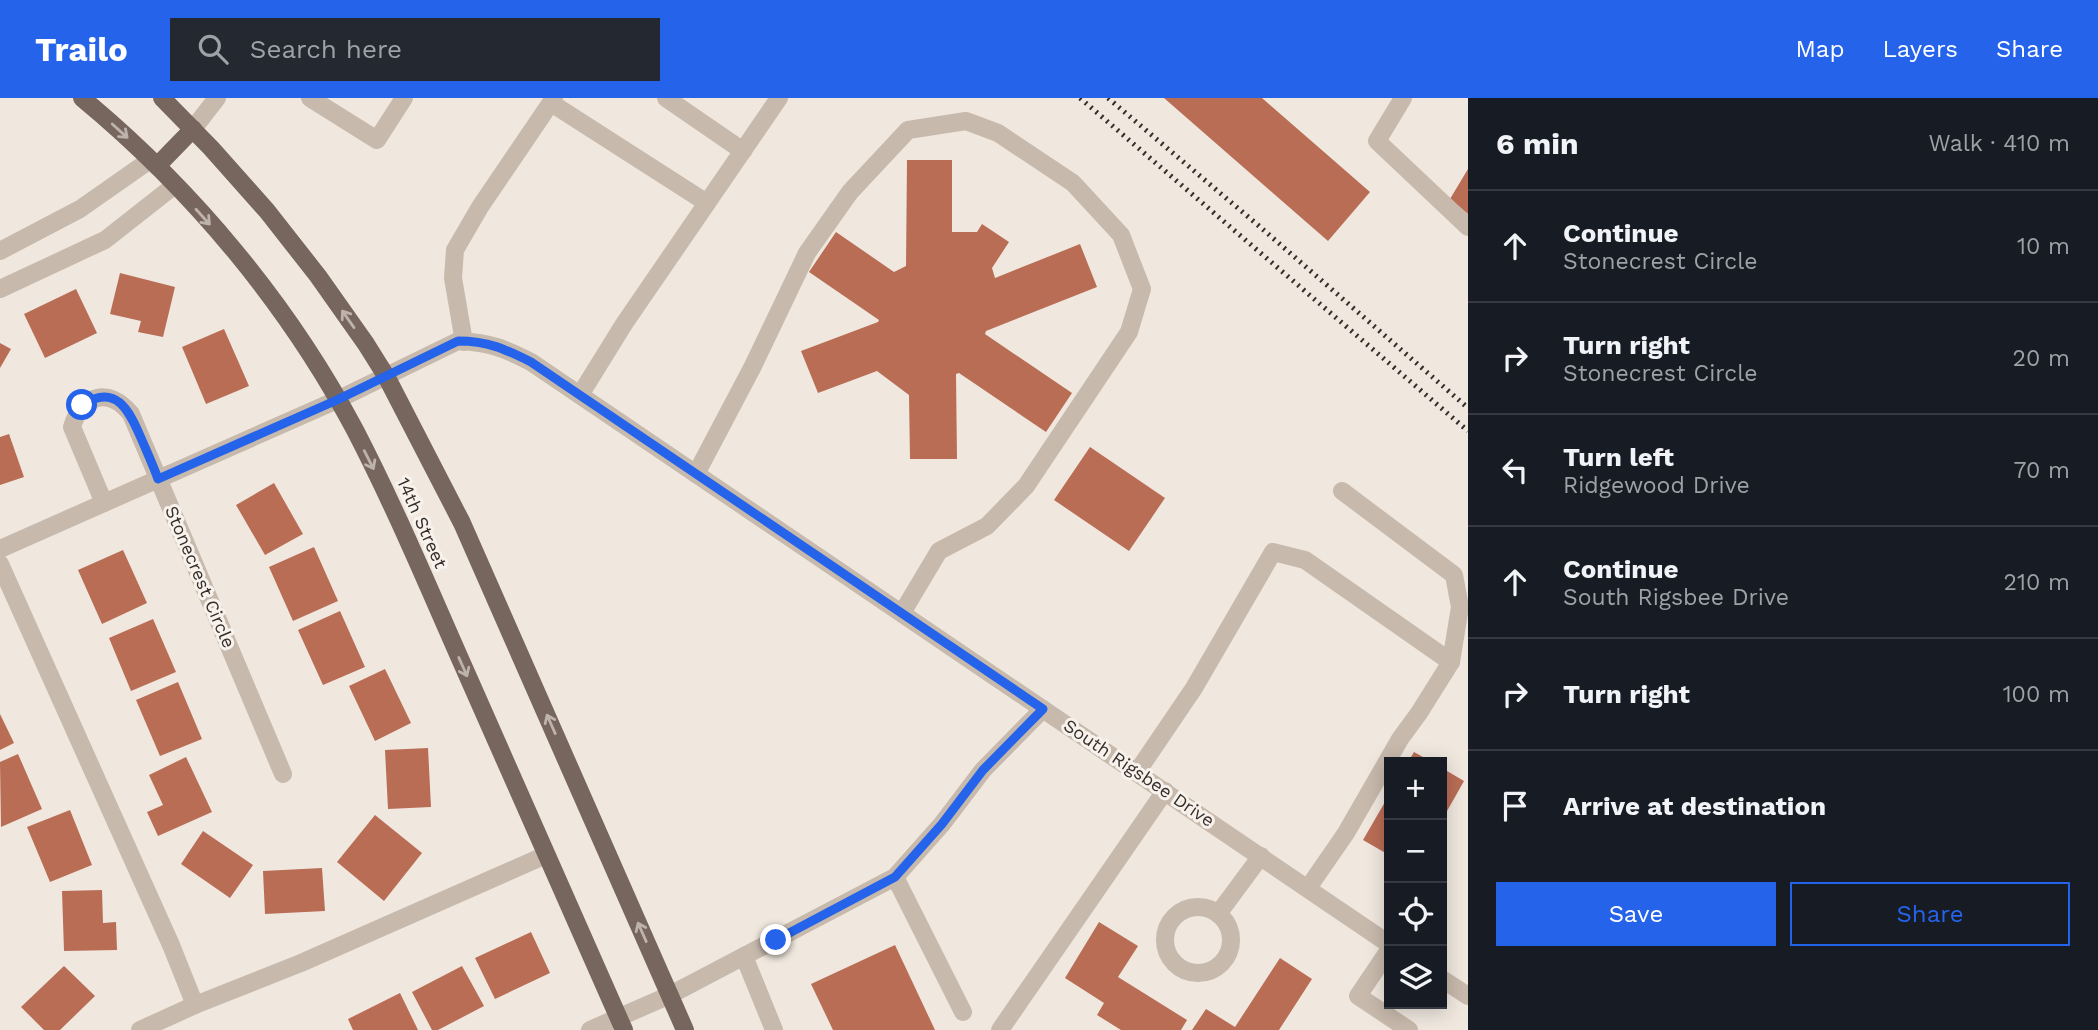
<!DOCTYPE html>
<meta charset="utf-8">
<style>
body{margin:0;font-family:"Work Sans",sans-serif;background:#242831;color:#f1f3f6}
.controls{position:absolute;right:21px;bottom:21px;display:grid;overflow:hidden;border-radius:0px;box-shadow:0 4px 18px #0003}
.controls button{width:63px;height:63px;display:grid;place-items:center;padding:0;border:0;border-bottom:2px solid #363941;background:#171b24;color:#f1f3f6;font:35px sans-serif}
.stop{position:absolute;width:21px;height:21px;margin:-16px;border:5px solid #2563eb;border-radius:50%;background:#fff}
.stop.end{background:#2563eb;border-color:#fff;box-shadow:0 2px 7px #0008}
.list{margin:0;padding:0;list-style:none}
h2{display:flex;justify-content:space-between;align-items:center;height:91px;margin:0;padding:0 28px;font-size:30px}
h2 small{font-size:23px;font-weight:400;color:#9ea1a6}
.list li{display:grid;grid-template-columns:46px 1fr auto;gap:21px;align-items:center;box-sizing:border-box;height:112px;padding:0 28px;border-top:2px solid #363941}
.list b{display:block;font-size:26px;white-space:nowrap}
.list p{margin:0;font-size:23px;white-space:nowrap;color:#9ea1a6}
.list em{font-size:23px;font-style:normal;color:#9ea1a6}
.actions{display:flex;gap:14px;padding:21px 28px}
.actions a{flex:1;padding:16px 0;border:2px solid #2563eb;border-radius:0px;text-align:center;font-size:24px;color:#2563eb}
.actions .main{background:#2563eb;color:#fff}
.icon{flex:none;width:38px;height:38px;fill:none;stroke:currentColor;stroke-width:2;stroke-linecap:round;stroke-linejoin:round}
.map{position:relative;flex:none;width:1468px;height:932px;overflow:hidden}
header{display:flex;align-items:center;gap:42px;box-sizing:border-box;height:98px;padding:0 35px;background:#2563eb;color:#fff}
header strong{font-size:33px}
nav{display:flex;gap:38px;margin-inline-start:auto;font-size:24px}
.search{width:490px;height:63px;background:#242831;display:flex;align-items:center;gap:18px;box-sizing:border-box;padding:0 24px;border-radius:0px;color:#9ea1a6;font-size:26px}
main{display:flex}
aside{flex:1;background:#171b24}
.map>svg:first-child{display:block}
.building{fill:#b96d55}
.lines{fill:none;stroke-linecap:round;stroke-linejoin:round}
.minor{stroke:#c7b9ac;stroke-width:18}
.major{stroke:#76665d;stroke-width:18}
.rail{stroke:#362e2a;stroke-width:5;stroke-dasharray:2 5;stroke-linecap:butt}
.oneway{stroke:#beb3ac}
.route{stroke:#2563eb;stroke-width:9}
.labels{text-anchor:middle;stroke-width:6;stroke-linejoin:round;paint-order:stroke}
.street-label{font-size:18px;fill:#362e2a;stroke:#f8f2ec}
</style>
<header>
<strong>Trailo</strong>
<div class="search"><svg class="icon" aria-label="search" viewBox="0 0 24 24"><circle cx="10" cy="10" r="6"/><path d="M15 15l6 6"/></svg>Search here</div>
<nav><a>Map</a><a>Layers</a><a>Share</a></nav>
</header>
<main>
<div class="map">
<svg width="1468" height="932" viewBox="0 0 1468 932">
<rect width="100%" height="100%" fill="#f0e8df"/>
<g class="building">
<path d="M 1164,0 L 1262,0 L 1370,94 L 1328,143 Z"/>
<path d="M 907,62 L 952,62 L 952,134 L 977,134 L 982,126 L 1009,144 L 992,170 L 995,180 L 1080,146 L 1097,189 L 986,233 L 985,236 L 1072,295 L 1046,334 L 959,275 L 956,276 L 957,361 L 910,361 L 909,297 L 877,273 L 818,295 L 801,253 L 878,224 L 879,222 L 809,174 L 836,134 L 894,174 L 906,168 Z"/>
<path d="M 1468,71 L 1468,116 L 1450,101 Z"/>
<path d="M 120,175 L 175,189 L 163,239 L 138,234 L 141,223 L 110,216 Z"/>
<path d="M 76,191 L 97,235 L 45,260 L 24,216 Z"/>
<path d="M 224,231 L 249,288 L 206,306 L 182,249 Z"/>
<path d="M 0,245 L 11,251 L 0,270 Z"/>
<path d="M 9,336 L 24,379 L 0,387 L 0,339 Z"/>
<path d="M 1090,349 L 1165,400 L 1129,453 L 1054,402 Z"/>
<path d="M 274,385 L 303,436 L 265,457 L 236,407 Z"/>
<path d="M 314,449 L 338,503 L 293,523 L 269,469 Z"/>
<path d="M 123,452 L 147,505 L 102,526 L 78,472 Z"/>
<path d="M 340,513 L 365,569 L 323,587 L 298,532 Z"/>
<path d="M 153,521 L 176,574 L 131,593 L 109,540 Z"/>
<path d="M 385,571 L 411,625 L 375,643 L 349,588 Z"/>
<path d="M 178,584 L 202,641 L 160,658 L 136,602 Z"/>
<path d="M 0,616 L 14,645 L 0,652 Z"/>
<path d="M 428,650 L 431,709 L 388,711 L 385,652 Z"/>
<path d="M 1414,654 L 1432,664 L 1408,664 Z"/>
<path d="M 18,656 L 42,711 L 1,729 L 0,664 Z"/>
<path d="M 186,659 L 212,714 L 158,738 L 147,714 L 163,707 L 149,677 Z"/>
<path d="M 1442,670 L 1464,683 L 1442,722 Z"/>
<path d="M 1389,697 L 1389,757 L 1363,742 Z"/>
<path d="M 70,712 L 92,767 L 50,784 L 27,729 Z"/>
<path d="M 375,717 L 422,755 L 384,803 L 337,764 Z"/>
<path d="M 203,733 L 253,767 L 230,800 L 181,766 Z"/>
<path d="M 322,770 L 325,813 L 265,816 L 263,773 Z"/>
<path d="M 102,792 L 103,825 L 116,824 L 117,852 L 64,853 L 62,793 Z"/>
<path d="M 1099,824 L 1138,848 L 1118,879 L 1187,922 L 1181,932 L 1121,932 L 1097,917 L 1104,905 L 1065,880 Z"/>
<path d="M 531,834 L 550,875 L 495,901 L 475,860 Z"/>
<path d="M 895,847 L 935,932 L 833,932 L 811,886 Z"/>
<path d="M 1280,860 L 1312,881 L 1279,932 L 1192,932 L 1206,911 L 1235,929 Z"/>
<path d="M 64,868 L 95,898 L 60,932 L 44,932 L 21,909 Z"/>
<path d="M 462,868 L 484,908 L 438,932 L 432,932 L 412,894 Z"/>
<path d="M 400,895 L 418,932 L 353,932 L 348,921 Z"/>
</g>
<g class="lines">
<g class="minor">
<path d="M 310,0 L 377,42 L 404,0"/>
<path d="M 666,0 L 743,53"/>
<path d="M 1403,0 L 1377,43 L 1468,129"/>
<path d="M 551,5 L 707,105"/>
<path d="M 193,31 L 217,0"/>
<path d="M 0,153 L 80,111 L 150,62"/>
<path d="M 0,191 L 105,142 L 175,87"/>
<path d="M 464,244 L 453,180 L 455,152 L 480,109 L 554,0"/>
<path d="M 580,297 L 624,226 L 779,0"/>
<path d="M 696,376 L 753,268 L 807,155 L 850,94 L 908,32 L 966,23 L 998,35 L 1073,85 L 1121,137 L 1142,191 L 1129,234 L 1026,388 L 987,428 L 939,453 L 902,515"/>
<path d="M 104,405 L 72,329 C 82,296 109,289 131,316 L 283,676"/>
<path d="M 0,451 L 337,302 L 458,243 C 488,244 504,250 531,264 L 1389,846"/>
<path d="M 0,466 L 171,847 L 195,907"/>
<path d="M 1137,674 L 1194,590 L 1273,454 L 1305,462 L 1451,564"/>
<path d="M 895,779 L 963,914"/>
<path d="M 1308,790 L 1346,735 L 1400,641 L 1419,615 L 1451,564 L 1460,509 L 1454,477 L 1342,393"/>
<circle cx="1198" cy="842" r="33"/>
<path d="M 1218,816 L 1261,758"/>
<path d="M 1389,852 L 1358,898 L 1409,932"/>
<path d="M 744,858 L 774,932"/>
<path d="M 1442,881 L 1468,898"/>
<path d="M 140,932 L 195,907 L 301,865 L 546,757"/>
<path d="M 590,932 L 670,897 L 895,779 L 942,726 L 983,672 L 1043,611"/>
<path d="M 1000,932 L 1165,693"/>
</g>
<g class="major">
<path d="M 82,0 C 192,91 288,206 355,332 C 397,413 432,498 469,581 C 520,698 572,815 624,932"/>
<path d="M 162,0 L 211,50 L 267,113 L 318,178 L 366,246 L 386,278 L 462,425 L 685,932"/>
<path d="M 157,68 L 193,31"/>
</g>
<g class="rail">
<path d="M 1080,0 L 1468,333"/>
<path d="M 1108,0 L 1259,128 L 1468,310"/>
</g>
</g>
<defs><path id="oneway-shaft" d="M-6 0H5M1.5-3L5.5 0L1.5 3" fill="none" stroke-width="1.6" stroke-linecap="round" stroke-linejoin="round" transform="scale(1.75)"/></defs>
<g class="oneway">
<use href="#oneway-shaft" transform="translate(120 33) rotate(42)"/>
<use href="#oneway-shaft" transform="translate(203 119) rotate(48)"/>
<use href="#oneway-shaft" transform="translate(348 221) rotate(-125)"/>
<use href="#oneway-shaft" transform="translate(369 362) rotate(63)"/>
<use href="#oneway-shaft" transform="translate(463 569) rotate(66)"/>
<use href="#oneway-shaft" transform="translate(551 626) rotate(-114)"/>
<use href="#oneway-shaft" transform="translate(642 834) rotate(-114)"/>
</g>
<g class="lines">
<path class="route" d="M 82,307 C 116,285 129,312 141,340 C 147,354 153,367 158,381 L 337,302 L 458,243 C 488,243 505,251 531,264 L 1043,611 L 983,672 L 942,726 L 895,779 L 776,842"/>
</g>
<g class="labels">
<g class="street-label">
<text transform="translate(422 425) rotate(66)" y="6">14th Street</text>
<text transform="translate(200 479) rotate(67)" y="6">Stonecrest Circle</text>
<text transform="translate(1139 675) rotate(34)" y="6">South Rigsbee Drive</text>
</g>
</g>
</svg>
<div class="controls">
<button>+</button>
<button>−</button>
<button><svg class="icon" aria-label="locate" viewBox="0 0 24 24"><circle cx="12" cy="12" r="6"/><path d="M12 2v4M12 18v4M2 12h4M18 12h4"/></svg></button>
<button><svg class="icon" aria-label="layers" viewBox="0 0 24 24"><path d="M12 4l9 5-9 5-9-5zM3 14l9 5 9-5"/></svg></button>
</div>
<div class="stop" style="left:82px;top:307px"></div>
<div class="stop end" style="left:776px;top:842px"></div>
</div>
<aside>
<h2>6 min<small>Walk · 410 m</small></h2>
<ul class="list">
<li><svg class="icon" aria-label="ahead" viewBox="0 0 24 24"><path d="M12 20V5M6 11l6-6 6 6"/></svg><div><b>Continue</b><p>Stonecrest Circle</p></div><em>10 m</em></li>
<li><svg class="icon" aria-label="right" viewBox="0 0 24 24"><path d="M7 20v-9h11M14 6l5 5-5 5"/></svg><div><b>Turn right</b><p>Stonecrest Circle</p></div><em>20 m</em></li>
<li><svg class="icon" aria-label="left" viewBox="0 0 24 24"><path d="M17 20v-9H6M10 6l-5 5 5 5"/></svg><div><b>Turn left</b><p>Ridgewood Drive</p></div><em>70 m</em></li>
<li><svg class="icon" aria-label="ahead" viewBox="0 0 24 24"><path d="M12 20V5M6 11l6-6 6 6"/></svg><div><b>Continue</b><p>South Rigsbee Drive</p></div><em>210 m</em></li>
<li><svg class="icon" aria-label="right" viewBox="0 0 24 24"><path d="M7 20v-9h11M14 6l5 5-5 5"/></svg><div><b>Turn right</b></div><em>100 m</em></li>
<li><svg class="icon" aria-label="arrive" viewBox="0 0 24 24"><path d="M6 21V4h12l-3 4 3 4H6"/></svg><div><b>Arrive at destination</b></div></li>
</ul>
<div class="actions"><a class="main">Save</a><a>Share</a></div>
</aside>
</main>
